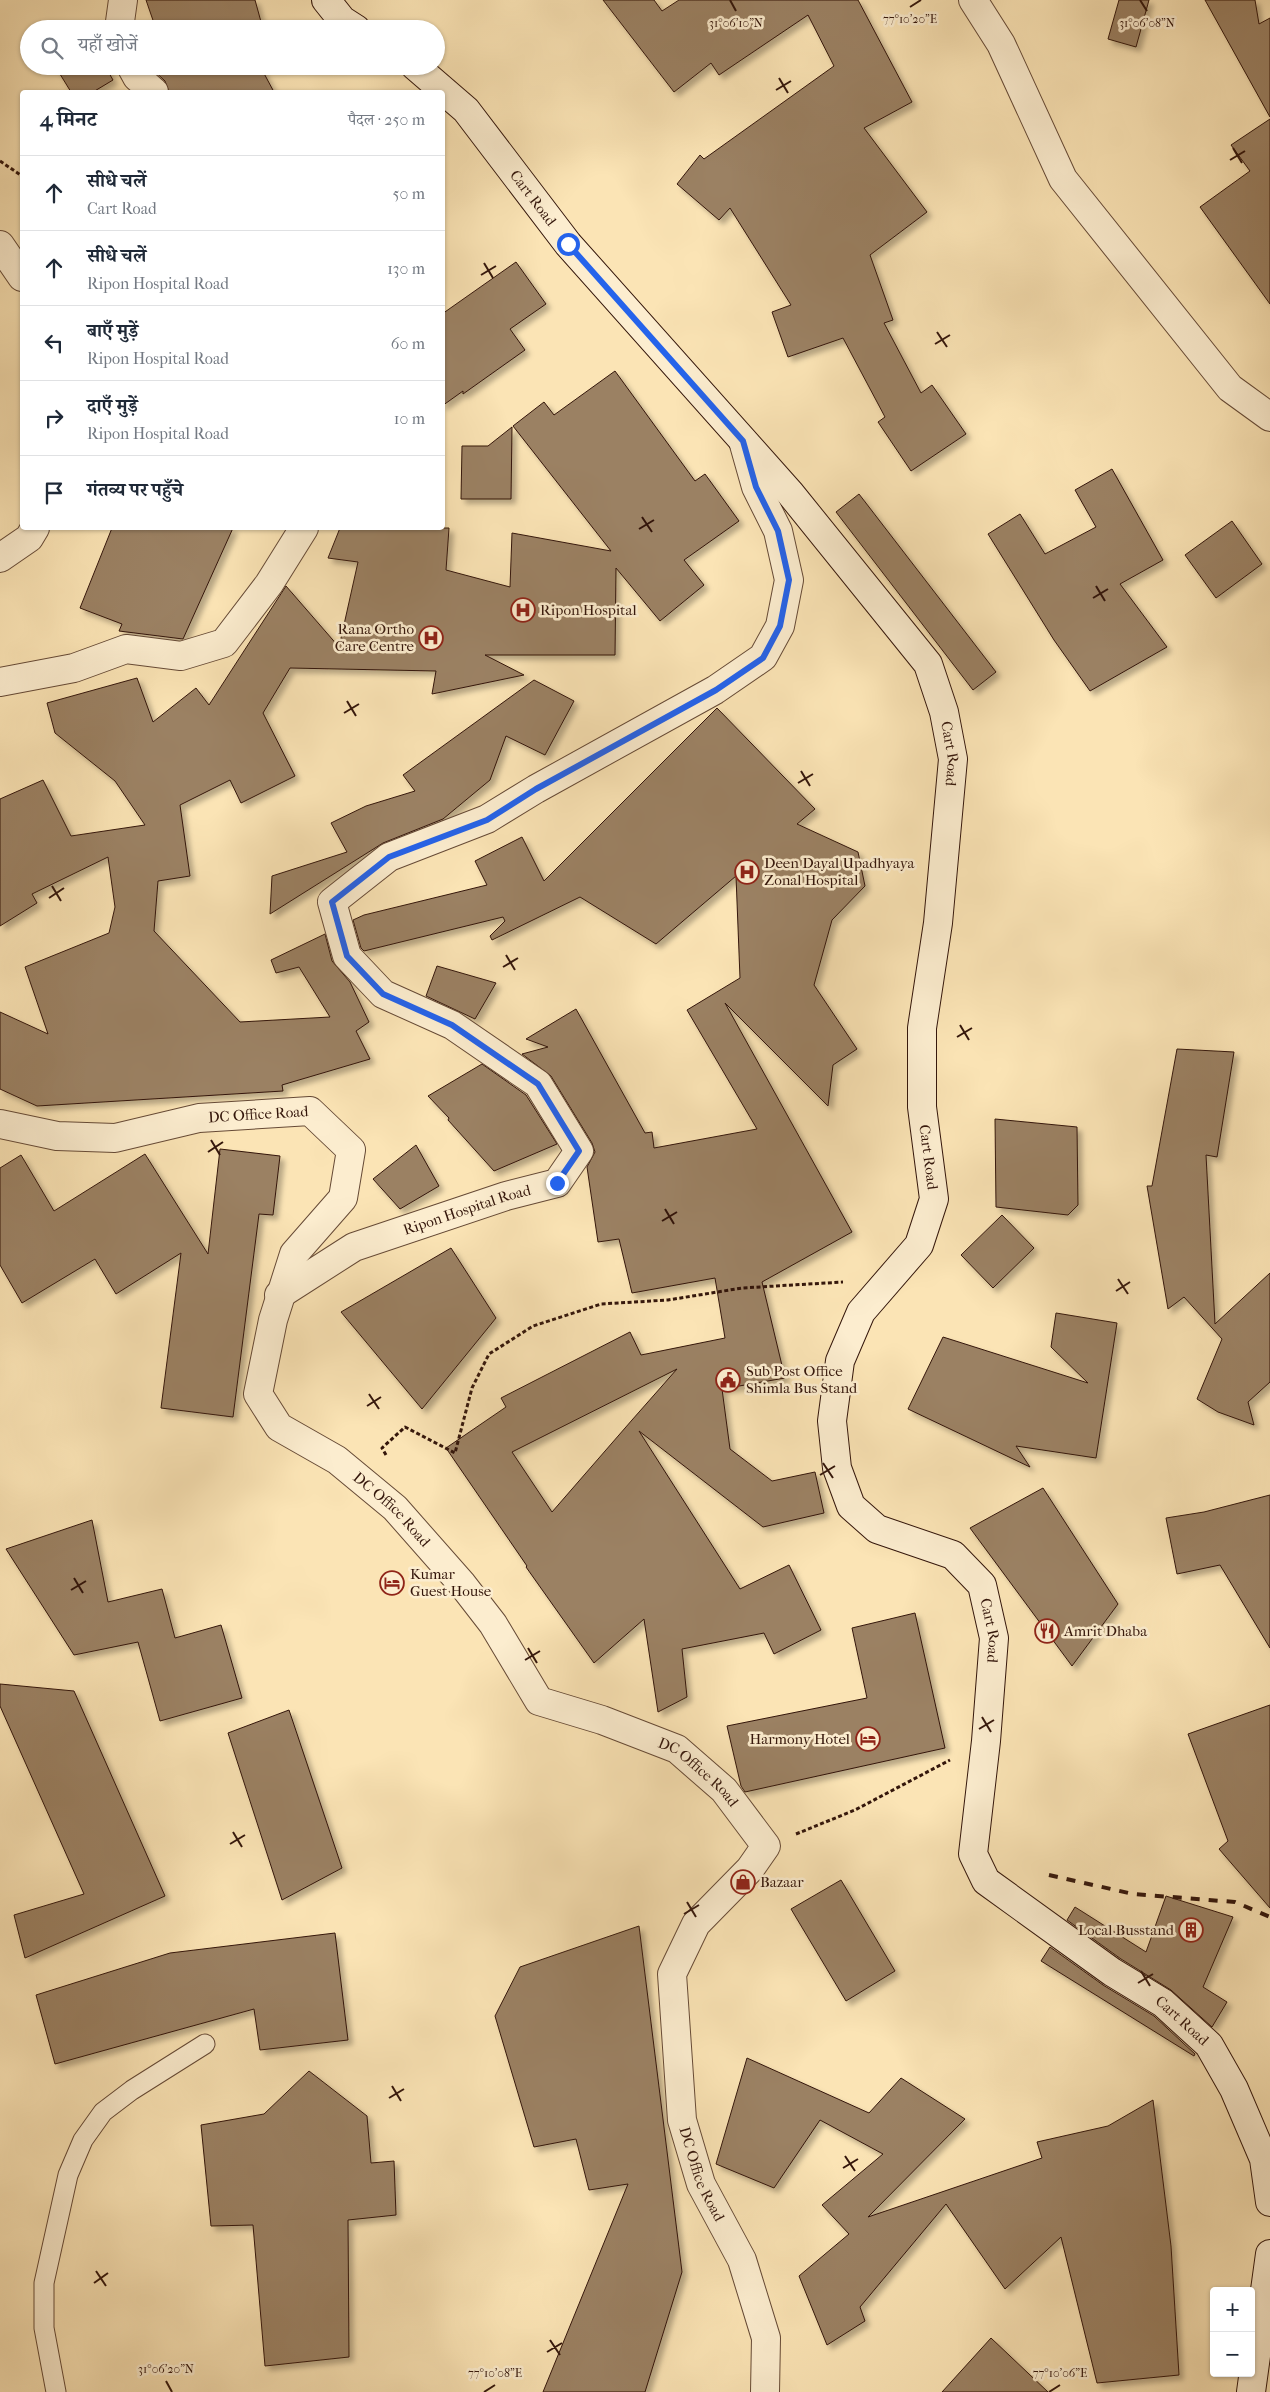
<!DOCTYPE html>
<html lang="hi">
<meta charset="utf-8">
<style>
body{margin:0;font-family:"IM FELL French Canon","Noto Serif Devanagari",serif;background:#f2f2f3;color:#1f2937}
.controls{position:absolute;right:15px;bottom:15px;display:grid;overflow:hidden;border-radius:5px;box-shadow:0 1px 4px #0004}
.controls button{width:45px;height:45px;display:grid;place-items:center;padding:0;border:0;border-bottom:1px solid #e0e1e3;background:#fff;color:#1f2937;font:25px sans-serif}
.stop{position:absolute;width:15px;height:15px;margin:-11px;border:4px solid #2563eb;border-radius:50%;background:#fff}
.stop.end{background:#2563eb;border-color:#fff;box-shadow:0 1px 5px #0008}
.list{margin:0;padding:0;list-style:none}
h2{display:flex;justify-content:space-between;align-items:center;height:65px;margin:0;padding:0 20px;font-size:21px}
h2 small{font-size:16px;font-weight:400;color:#747a83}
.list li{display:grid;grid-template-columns:32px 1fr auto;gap:15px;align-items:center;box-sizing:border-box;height:75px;padding:0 20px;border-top:1px solid #e0e1e3}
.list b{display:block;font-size:19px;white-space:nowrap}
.list p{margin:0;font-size:16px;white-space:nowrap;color:#747a83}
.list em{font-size:16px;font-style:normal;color:#747a83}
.icon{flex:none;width:28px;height:28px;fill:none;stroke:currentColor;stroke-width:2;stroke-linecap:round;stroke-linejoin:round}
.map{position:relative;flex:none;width:1270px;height:2392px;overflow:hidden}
.search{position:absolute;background:#fff;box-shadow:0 1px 4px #0004;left:20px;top:20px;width:425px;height:55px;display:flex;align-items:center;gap:12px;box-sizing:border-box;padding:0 18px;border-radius:28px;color:#747a83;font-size:19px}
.panel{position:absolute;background:#fff;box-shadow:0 1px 4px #0004;left:20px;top:90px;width:425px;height:440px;border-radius:5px}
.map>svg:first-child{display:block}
.building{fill:#9b8163;stroke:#34160b;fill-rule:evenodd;filter:url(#shadow)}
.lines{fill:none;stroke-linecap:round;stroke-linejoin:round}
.lane-casing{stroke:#664a36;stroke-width:21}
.street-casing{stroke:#664a36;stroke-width:30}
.secondary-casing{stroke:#34160b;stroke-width:30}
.path{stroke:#34160b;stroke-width:3;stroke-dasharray:4 2.5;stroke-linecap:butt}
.lane{stroke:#fcedcf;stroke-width:19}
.street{stroke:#fcedcf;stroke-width:28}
.secondary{stroke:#fcedcf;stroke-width:28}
.rail{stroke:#34160b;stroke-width:4;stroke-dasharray:9 9;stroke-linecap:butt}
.route{stroke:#2563eb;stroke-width:6}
.ticks{fill:none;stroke:#34160b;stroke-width:2}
.labels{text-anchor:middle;stroke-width:5;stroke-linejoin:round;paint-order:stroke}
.street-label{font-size:15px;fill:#34160b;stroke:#fcedcf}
.poi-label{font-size:15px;fill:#34160b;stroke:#fcedcf;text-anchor:start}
.ticks-label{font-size:12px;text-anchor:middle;fill:#34160b;stroke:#fcedcf;stroke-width:5;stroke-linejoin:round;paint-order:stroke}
</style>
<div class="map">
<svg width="1270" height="2392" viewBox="0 0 1270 2392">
<defs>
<filter id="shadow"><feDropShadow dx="4.5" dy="4.5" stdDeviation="2.5" flood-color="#0004"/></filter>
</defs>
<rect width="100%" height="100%" fill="#fbe4b5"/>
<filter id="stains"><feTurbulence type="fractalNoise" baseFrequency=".004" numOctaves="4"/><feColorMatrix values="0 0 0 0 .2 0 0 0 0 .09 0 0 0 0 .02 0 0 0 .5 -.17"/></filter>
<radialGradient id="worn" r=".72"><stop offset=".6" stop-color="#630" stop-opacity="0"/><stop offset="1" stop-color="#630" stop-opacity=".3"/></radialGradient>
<g class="building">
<path d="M 146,0 L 255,0 L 263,29 L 156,29 Z"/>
<path d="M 603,0 L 654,0 L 662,11 L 679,0 L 858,0 L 912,102 L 864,128 L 927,212 L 870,255 L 893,320 L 884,323 L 921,393 L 932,385 L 966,434 L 911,471 L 878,422 L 885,417 L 843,338 L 788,357 L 772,312 L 791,305 L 730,208 L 719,220 L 677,184 L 700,155 L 704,159 L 834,66 L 808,15 L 719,75 L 711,63 L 674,92 Z"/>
<path d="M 1119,0 L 1149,0 L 1136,47 L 1108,39 Z"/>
<path d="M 1205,0 L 1255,0 L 1259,24 L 1270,18 L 1270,117 Z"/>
<path d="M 55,66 L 105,66 L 113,80 L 93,92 L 71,92 Z"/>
<path d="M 149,66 L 260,66 L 274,92 L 169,92 L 165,81 Z"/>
<path d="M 1270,119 L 1270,304 L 1200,207 L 1250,171 L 1231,145 Z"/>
<path d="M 516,262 L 546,304 L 510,329 L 525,350 L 463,394 L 463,391 L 442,406 L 442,314 Z"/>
<path d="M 615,371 L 695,481 L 705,474 L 739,521 L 684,560 L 704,585 L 660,621 L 616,568 L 615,655 L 485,655 L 524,675 L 432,694 L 436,671 L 290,668 L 263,713 L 295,776 L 241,803 L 230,780 L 180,805 L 190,876 L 158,881 L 154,931 L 240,1022 L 330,1017 L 299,967 L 276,973 L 271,960 L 325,934 L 332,961 L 350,982 L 369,1022 L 356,1031 L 370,1059 L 282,1085 L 283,1091 L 37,1106 L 0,1089 L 0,1012 L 48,1034 L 25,967 L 109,933 L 115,907 L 108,857 L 32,894 L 37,903 L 0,926 L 0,799 L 43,780 L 71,836 L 145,825 L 115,781 L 55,733 L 47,703 L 137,678 L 153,722 L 196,688 L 209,705 L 286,586 L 339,647 L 358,562 L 328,558 L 340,528 L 449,528 L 446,570 L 510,587 L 512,533 L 611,551 L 513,426 L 544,402 L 554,415 Z"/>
<path d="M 512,427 L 511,499 L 461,499 L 462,446 L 488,446 Z"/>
<path d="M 1112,469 L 1163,560 L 1120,584 L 1167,647 L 1090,691 L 1054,640 L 988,534 L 1020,514 L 1045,554 L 1096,527 L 1075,490 Z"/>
<path d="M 859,494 L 996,672 L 973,690 L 836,512 Z"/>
<path d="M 1232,521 L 1262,564 L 1216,598 L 1185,555 Z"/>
<path d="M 112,528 L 233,528 L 183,639 L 119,631 L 122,624 L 80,608 Z"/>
<path d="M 534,680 L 574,701 L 545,755 L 506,736 L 490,780 L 443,819 L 383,843 L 270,914 L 272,876 L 347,852 L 331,823 L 366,806 L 415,791 L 403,775 Z"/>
<path d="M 717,708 L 815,809 L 797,824 L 858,852 L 865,886 L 832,920 L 814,985 L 857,1049 L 833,1065 L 828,1106 L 725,1003 L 852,1232 L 762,1282 L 785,1378 L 722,1389 L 730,1449 L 772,1481 L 815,1472 L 824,1513 L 763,1527 L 639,1431 L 740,1589 L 789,1565 L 821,1630 L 774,1654 L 764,1633 L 682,1649 L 687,1697 L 658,1712 L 644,1619 L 594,1663 L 526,1567 L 527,1566 L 446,1448 L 506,1407 L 501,1398 L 630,1332 L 641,1355 L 725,1338 L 715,1278 L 632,1293 L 619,1239 L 598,1242 L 587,1167 L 595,1152 L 592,1143 L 551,1076 L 522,1054 L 548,1047 L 526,1039 L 576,1009 L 645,1133 L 652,1132 L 654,1148 L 757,1129 L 687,1010 L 740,978 L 736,876 L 656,944 L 580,897 L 492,940 L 490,936 L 505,921 L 503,917 L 364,951 L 361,948 L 353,920 L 364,915 L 487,885 L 475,861 L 522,837 L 544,881 ZM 677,1369 L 632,1420 L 552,1512 L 512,1452 Z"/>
<path d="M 437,966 L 496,983 L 475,1019 L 426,996 Z"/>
<path d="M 1177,1049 L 1234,1052 L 1217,1157 L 1206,1155 L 1215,1324 L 1270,1273 L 1270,1382 L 1248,1402 L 1254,1425 L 1218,1412 L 1197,1399 L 1222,1339 L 1184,1297 L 1168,1309 L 1147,1186 L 1152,1186 Z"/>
<path d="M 482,1064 L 526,1095 L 557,1144 L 494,1171 L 448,1120 L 449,1118 L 428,1096 Z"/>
<path d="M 995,1119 L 1077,1127 L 1078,1205 L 1068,1215 L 996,1207 Z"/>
<path d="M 416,1145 L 439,1186 L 400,1209 L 373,1179 Z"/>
<path d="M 220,1149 L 280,1156 L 273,1215 L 259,1214 L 233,1417 L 161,1408 L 181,1253 L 116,1294 L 95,1259 L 22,1303 L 0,1265 L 0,1168 L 21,1155 L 54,1211 L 145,1154 L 208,1254 Z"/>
<path d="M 1002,1215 L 1034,1248 L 993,1288 L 961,1255 Z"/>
<path d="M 451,1248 L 496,1318 L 422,1409 L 341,1312 Z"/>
<path d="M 1056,1313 L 1117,1323 L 1096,1458 L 1016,1446 L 1030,1467 L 908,1409 L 943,1337 L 1088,1383 L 1051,1347 Z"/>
<path d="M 1043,1488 L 1118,1604 L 1072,1666 L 970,1528 Z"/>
<path d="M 1270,1495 L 1270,1648 L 1220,1565 L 1177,1574 L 1166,1518 L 1204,1512 Z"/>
<path d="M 92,1520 L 108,1602 L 162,1589 L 175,1638 L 221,1625 L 242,1698 L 160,1721 L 138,1642 L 74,1655 L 6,1549 Z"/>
<path d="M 915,1613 L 945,1748 L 745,1792 L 741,1786 L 727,1726 L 867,1698 L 852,1628 Z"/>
<path d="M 0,1684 L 74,1691 L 165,1896 L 25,1958 L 14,1915 L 84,1894 L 0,1706 Z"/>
<path d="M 1270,1705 L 1270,1908 L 1219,1849 L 1228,1841 L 1188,1734 Z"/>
<path d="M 289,1710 L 342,1868 L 282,1900 L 228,1733 Z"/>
<path d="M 841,1880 L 895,1971 L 846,2001 L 791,1909 Z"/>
<path d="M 1166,1896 L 1233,1917 L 1203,1987 L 1227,2002 L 1212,2027 L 1171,1990 L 1121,1959 L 1067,1920 L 1075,1907 L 1146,1952 Z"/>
<path d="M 639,1926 L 682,2272 L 645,2392 L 543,2392 L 628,2184 L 589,2190 L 576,2139 L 534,2147 L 495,2016 L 520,1967 Z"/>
<path d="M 335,1933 L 348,2040 L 260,2050 L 254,2009 L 55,2064 L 36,1995 L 170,1953 Z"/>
<path d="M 1050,1947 L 1103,1985 L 1154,2016 L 1195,2054 L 1194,2056 L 1041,1961 Z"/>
<path d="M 747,2058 L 869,2113 L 901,2078 L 965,2119 L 868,2217 L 1042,2158 L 1037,2142 L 1108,2126 L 1153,2100 L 1171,2246 L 1179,2375 L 1097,2383 L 1061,2237 L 1005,2289 L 946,2204 L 860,2307 L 865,2321 L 827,2345 L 799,2276 L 849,2234 L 822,2205 L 883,2154 L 820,2120 L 774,2188 L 716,2164 Z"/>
<path d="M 309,2071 L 367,2116 L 371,2163 L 394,2161 L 396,2215 L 348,2220 L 349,2357 L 265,2366 L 253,2225 L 211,2226 L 201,2125 L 264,2114 Z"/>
<path d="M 991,2338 L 1048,2392 L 942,2392 Z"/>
</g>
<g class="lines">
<g class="lane-casing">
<path id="lane" d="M 56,2392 L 44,2328 L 44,2283 L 68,2175 L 83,2140 L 103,2112 L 132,2090 L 205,2044"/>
</g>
<g class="street-casing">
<g id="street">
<path d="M 973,0 L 1001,44 L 1063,179 L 1230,388 L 1270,417"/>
<path d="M 119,29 L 123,0"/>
<path d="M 131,66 L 137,77 L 154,92"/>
<path d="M 0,245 L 22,277"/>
<path d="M 0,558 L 29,538 L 35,528"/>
<path d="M 0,682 L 74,668 L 126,649 L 181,656 L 224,643 L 269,584 L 304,528"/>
<path id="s1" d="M 0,1124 L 57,1136 L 115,1138 L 199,1118 L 310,1111 L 351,1150 L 343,1198 L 294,1254 L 273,1320 L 258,1394 L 279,1427 L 337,1460 L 395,1508 L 462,1584 L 493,1624 L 539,1701 L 602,1720 L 677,1749 L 724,1790 L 766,1846 L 750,1869 L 696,1924 L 672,1974 L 682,2120 L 701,2184 L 742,2260 L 766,2338 L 765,2392"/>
<path id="s2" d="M 279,1295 L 354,1247 L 506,1196 L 557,1183 L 579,1151 L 538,1084 L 452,1025 L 383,994 L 347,956 L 332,902 L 389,857 L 487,819 L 536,789 L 715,690 L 763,657 L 780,626 L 789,580 L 778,531 L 756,487 L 743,441"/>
</g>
</g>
<g class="secondary-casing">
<g id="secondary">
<path d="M 326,0 L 342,20 L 356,29"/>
<path id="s3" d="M 415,66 L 466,110 L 568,244 L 790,493 L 928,664 L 944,712 L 953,759 L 938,923 L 922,1028 L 922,1107 L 934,1199 L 919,1245 L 861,1312 L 840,1361 L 832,1421 L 837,1468 L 851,1506 L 877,1529 L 953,1555 L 982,1585 L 994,1638 L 986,1741 L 973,1854 L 986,1881 L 1112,1972 L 1163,2003 L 1209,2045 L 1234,2089 L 1264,2159 L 1270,2202"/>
<path d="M 1251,2392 L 1270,2254"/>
</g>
</g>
<g class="path">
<path d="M 0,161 L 22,176"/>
<path d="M 386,1455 L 382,1448 L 405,1427 L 455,1453 L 472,1388 L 489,1354 L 533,1326 L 601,1304 L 668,1300 L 742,1288 L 843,1282"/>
<path d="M 796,1834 L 855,1810 L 950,1760"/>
</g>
<use href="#lane" class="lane"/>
<use href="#street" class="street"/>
<use href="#secondary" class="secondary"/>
<path class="rail" d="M 1049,1875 L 1133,1894 L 1235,1902 L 1270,1917"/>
</g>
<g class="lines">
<path class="route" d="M 557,1183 L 579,1151 L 538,1084 L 452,1025 L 383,994 L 347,956 L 332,902 L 389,857 L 487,820 L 536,789 L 716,690 L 763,658 L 780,626 L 789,580 L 778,531 L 756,487 L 743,441 L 568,244"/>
</g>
<path class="ticks" d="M 730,0 L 736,11M 1140,0 L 1147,11M 910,7 L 921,0M 779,78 L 788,93M 776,90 L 791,81M 1233,148 L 1242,163M 1230,160 L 1245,151M 484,263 L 493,278M 481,275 L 496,266M 937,332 L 947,347M 935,344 L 950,335M 642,517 L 652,532M 639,529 L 654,520M 1096,586 L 1105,601M 1093,598 L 1108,589M 347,701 L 356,716M 344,713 L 359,704M 801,771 L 810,786M 798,783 L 813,774M 52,886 L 61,901M 49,898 L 64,888M 506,955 L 515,970M 503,967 L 518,958M 960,1025 L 969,1040M 957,1037 L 972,1028M 211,1140 L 220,1155M 208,1152 L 223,1142M 665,1209 L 674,1224M 662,1221 L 677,1212M 1118,1279 L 1128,1294M 1116,1291 L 1130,1282M 369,1394 L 379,1409M 367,1406 L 381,1397M 823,1463 L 833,1478M 820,1475 L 835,1466M 74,1578 L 83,1593M 71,1590 L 86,1581M 528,1648 L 537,1663M 525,1660 L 540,1651M 982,1717 L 991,1732M 979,1729 L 994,1720M 233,1832 L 242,1847M 230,1844 L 245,1835M 687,1902 L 696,1917M 684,1914 L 699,1905M 1141,1971 L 1150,1986M 1138,1983 L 1153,1974M 392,2086 L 401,2101M 389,2098 L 404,2089M 845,2156 L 855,2171M 843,2168 L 858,2159M 96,2271 L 106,2286M 94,2283 L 108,2273M 550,2340 L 560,2355M 547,2352 L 562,2343M 166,2381 L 172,2392M 484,2392 L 495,2385M 1049,2392 L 1060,2385"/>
<defs>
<g id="hospital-ring" transform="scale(1.25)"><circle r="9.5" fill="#fcedcf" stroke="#8f2418" stroke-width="1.5"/><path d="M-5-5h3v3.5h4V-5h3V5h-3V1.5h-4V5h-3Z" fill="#8f2418"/></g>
<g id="civic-ring" transform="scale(1.25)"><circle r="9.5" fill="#fcedcf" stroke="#8f2418" stroke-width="1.5"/><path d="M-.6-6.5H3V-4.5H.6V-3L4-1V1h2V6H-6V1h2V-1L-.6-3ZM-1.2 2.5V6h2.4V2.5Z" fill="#8f2418"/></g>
<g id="hotel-ring" transform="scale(1.25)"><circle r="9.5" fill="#fcedcf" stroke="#8f2418" stroke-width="1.5"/><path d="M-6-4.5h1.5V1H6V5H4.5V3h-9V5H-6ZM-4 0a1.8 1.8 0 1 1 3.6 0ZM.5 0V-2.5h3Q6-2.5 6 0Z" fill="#8f2418"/></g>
<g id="restaurant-ring" transform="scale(1.25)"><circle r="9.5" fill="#fcedcf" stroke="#8f2418" stroke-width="1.5"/><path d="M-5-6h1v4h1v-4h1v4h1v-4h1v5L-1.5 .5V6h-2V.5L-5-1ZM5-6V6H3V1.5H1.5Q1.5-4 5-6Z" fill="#8f2418"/></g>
<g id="shop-ring" transform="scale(1.25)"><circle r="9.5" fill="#fcedcf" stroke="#8f2418" stroke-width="1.5"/><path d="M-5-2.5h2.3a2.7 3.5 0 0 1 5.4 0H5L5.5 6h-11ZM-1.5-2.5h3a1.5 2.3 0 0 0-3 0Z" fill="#8f2418"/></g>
<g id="building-ring" transform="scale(1.25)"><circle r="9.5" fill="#fcedcf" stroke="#8f2418" stroke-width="1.5"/><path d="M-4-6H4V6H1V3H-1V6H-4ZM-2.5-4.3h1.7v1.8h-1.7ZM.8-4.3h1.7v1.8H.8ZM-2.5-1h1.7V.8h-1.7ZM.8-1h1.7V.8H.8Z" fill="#8f2418"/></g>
</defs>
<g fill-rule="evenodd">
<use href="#hospital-ring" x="523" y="610"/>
<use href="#hospital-ring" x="431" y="638"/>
<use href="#hospital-ring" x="747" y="872"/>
<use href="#civic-ring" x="728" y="1380"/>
<use href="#hotel-ring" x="392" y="1583"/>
<use href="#restaurant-ring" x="1047" y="1631"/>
<use href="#hotel-ring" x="868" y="1739"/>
<use href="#shop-ring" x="743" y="1882"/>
<use href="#building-ring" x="1191" y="1930"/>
</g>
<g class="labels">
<g class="street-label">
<text dy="5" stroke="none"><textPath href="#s3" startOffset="178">Cart Road</textPath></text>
<text dy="5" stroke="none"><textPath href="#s3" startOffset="882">Cart Road</textPath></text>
<text dy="5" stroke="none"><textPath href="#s1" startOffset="262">DC Office Road</textPath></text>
<text dy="5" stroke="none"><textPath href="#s3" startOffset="1288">Cart Road</textPath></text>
<text dy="5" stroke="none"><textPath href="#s2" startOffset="208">Ripon Hospital Road</textPath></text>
<text dy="5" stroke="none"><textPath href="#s1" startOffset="818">DC Office Road</textPath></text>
<text dy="5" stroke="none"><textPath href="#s3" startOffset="1872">Cart Road</textPath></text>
<text dy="5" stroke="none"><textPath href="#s1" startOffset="1238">DC Office Road</textPath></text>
<text dy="5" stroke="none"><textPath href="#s3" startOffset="2368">Cart Road</textPath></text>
<text dy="5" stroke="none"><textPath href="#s1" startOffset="1704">DC Office Road</textPath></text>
</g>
<g class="poi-label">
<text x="540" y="615">Ripon Hospital</text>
<text x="414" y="634" text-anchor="end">Rana Ortho<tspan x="414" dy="17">Care Centre</tspan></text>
<text x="764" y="868">Deen Dayal Upadhyaya<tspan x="764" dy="17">Zonal Hospital</tspan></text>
<text x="746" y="1376">Sub Post Office<tspan x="746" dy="17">Shimla Bus Stand</tspan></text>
<text x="410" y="1579">Kumar<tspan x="410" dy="17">Guest House</tspan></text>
<text x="1064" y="1636">Amrit Dhaba</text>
<text x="850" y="1744" text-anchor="end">Harmony Hotel</text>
<text x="760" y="1887">Bazaar</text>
<text x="1174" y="1935" text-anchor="end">Local Busstand</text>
</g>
</g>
<g class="ticks-label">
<text x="910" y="23">77°10'20"E</text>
<text x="1147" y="27">31°06'08"N</text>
<text x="736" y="27">31°06'10"N</text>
<text x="166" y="2373">31°06'20"N</text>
<text x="495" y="2377">77°10'08"E</text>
<text x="1060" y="2377">77°10'06"E</text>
</g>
<rect width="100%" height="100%" filter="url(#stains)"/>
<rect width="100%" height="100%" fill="url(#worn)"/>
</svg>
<div class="controls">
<button>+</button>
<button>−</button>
</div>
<div class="stop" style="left:568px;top:244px"></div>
<div class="stop end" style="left:557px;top:1183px"></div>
<div class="search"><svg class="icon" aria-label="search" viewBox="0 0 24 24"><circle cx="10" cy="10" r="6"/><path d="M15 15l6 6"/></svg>यहाँ खोजें</div>
<section class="panel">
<h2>4 मिनट<small>पैदल · 250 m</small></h2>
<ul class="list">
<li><svg class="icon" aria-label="ahead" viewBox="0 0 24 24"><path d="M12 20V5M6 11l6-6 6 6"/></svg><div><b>सीधे चलें</b><p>Cart Road</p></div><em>50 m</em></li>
<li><svg class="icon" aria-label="ahead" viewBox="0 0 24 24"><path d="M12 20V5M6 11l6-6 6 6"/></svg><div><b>सीधे चलें</b><p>Ripon Hospital Road</p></div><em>130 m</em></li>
<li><svg class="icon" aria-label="left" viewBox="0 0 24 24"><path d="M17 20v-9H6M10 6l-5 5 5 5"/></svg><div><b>बाएँ मुड़ें</b><p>Ripon Hospital Road</p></div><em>60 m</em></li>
<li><svg class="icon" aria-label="right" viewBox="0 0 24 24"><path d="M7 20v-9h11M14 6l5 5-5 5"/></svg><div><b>दाएँ मुड़ें</b><p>Ripon Hospital Road</p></div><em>10 m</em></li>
<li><svg class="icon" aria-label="arrive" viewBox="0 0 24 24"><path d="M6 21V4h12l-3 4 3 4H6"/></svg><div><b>गंतव्य पर पहुँचे</b></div></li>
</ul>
</section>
</div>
